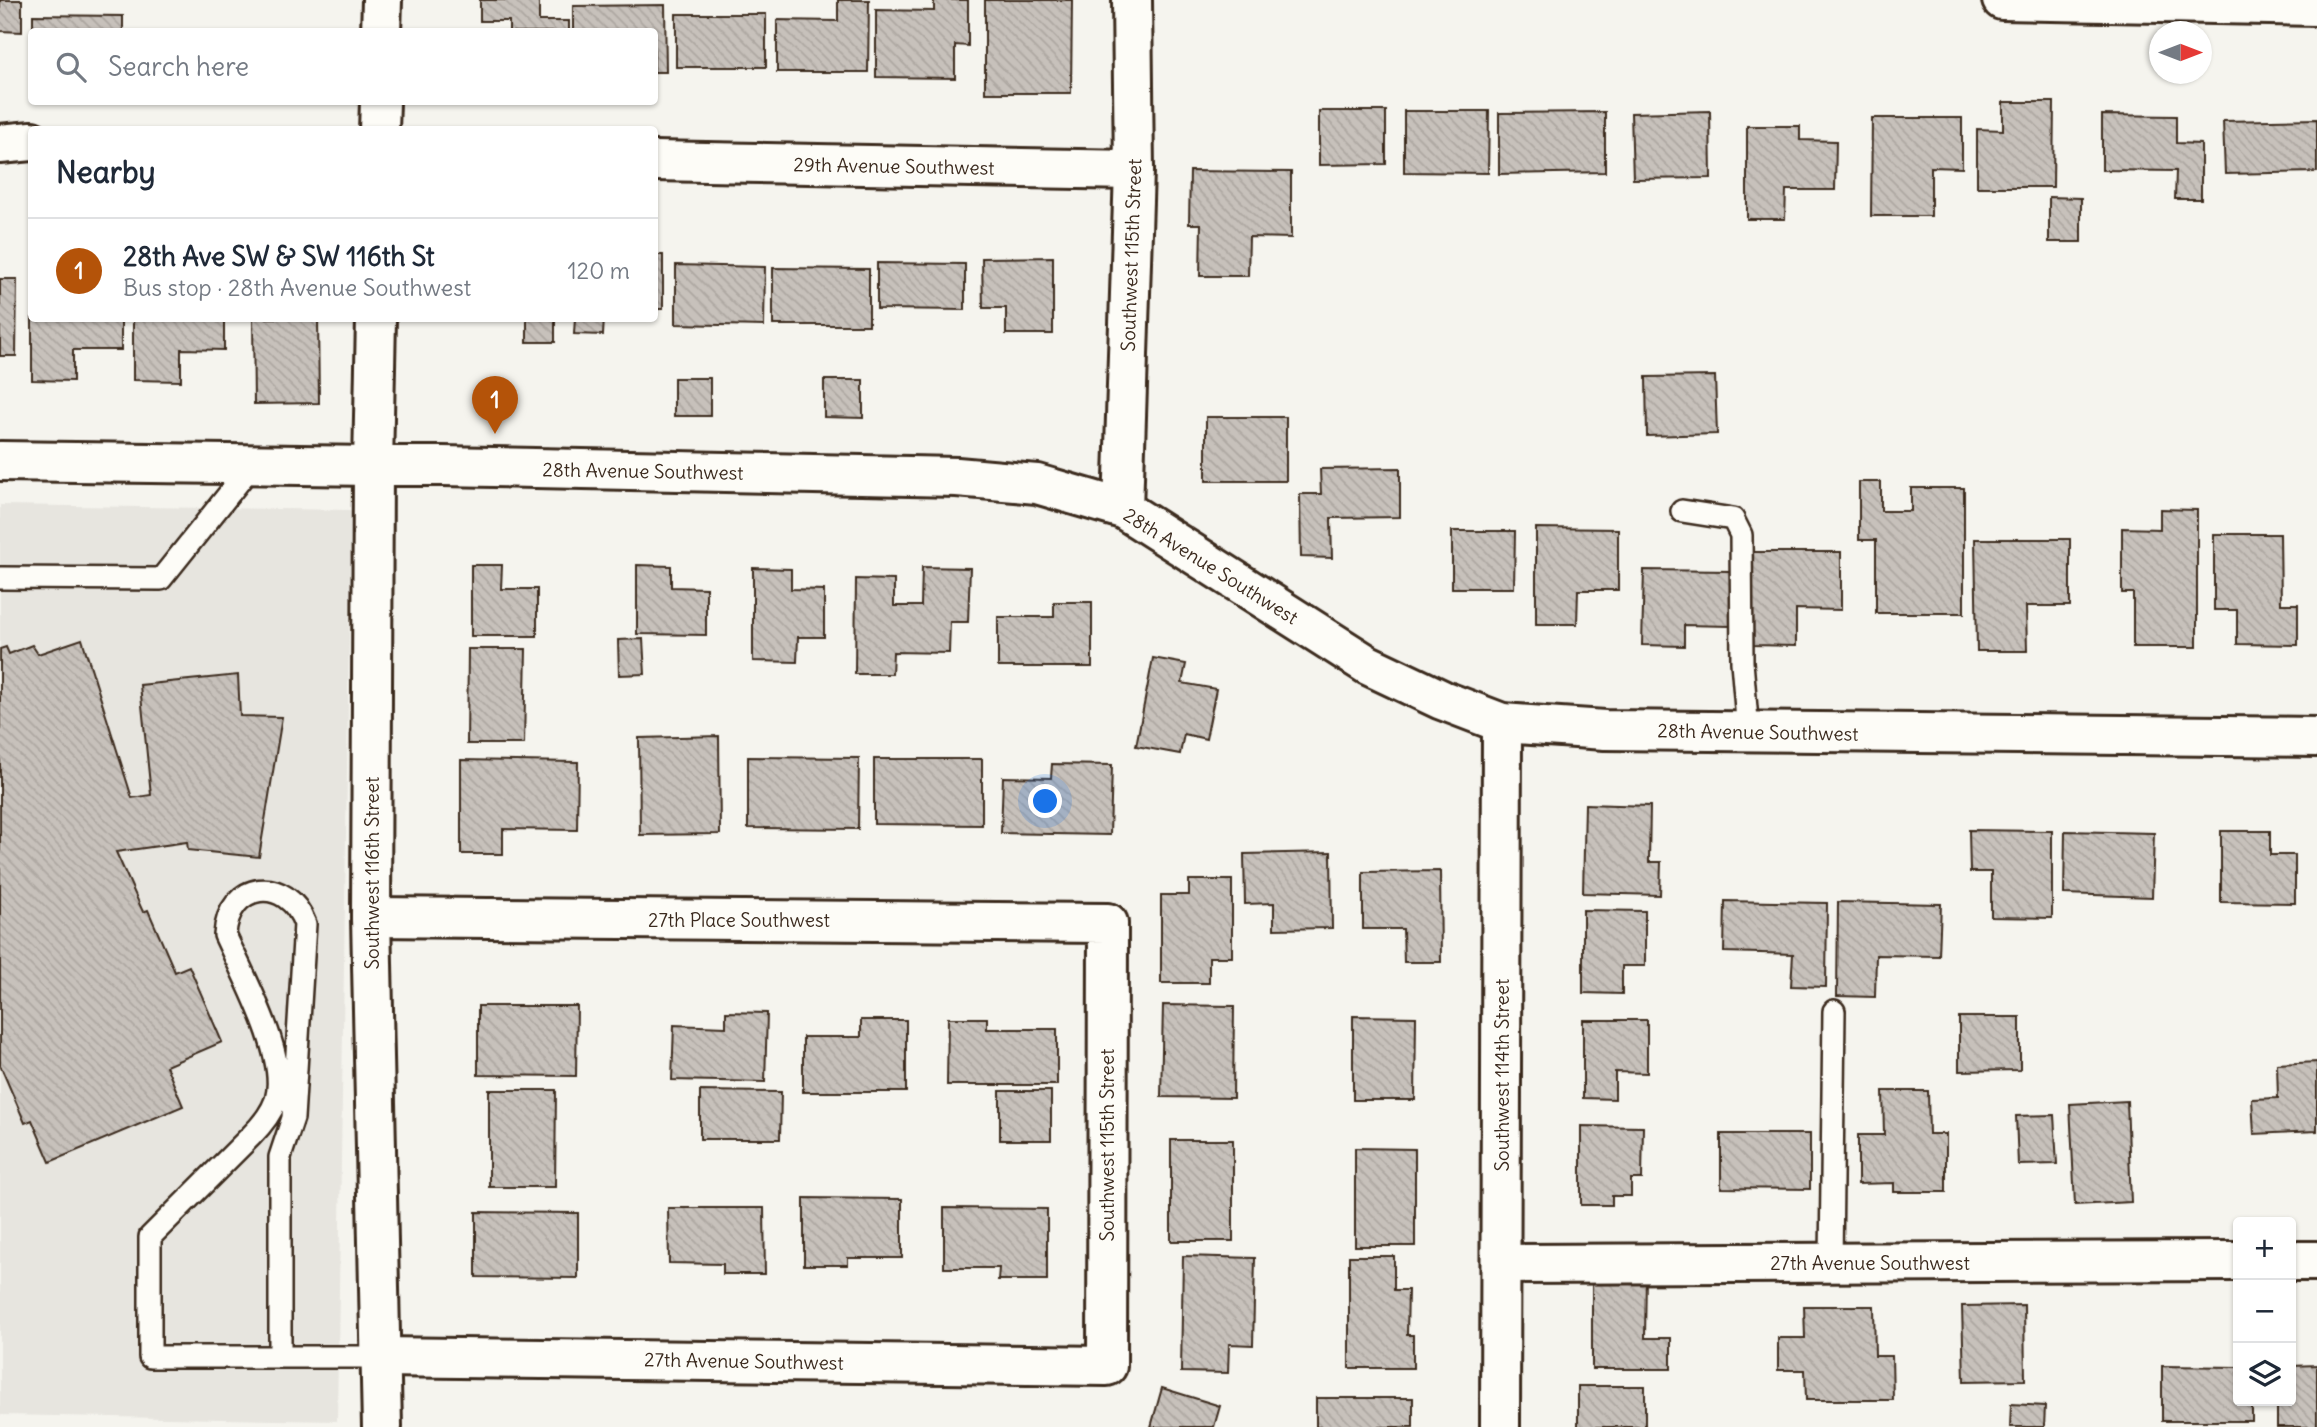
<!DOCTYPE html>
<meta charset="utf-8">
<style>
body{margin:0;font-family:Delius,sans-serif;background:#f6f6f7;color:#1f2937}
.controls{position:absolute;right:21px;bottom:21px;display:grid;overflow:hidden;border-radius:7px;box-shadow:0 2px 5px #0004}
.controls button{width:63px;height:63px;display:grid;place-items:center;padding:0;border:0;border-bottom:2px solid #e0e1e3;background:#fff;color:#1f2937;font:35px sans-serif}
.compass{position:absolute;left:2149px;top:21px;width:63px;height:63px;border-radius:50%;background:#fff;box-shadow:0 2px 5px #0004;rotate:90deg}
.you{position:absolute;left:1046px;top:802px;width:24px;height:24px;margin:-18px;border:5px solid #fff;border-radius:50%;background:#1a73e8;box-shadow:0 0 0 10px #1a73e833}
.badge{display:grid;place-items:center;width:46px;height:46px;border-radius:50%;background:#b45309;color:#fff;font-size:23px;font-weight:700}
.pin{position:absolute;translate:-50% -58px;filter:drop-shadow(0 2px 4px #0008)}
.pin::after{content:'';position:absolute;top:37px;width:24px;height:21px;background:inherit;clip-path:polygon(0 0,100% 0,50% 100%)}
.list{margin:0;padding:0;list-style:none}
h2{display:flex;justify-content:space-between;align-items:center;height:91px;margin:0;padding:0 28px;font-size:30px}
h2 small{font-size:23px;font-weight:400;color:#747a83}
.list li{display:grid;grid-template-columns:46px 1fr auto;gap:21px;align-items:center;box-sizing:border-box;height:105px;padding:0 28px;border-top:2px solid #e0e1e3}
.list b{display:block;font-size:26px;white-space:nowrap}
.list p{margin:0;font-size:23px;white-space:nowrap;color:#747a83}
.list em{font-size:23px;font-style:normal;color:#747a83}
.icon{flex:none;width:38px;height:38px;fill:none;stroke:currentColor;stroke-width:2;stroke-linecap:round;stroke-linejoin:round}
.map{position:relative;flex:none;width:2317px;height:1427px;overflow:hidden}
.search{position:absolute;background:#fff;box-shadow:0 2px 5px #0004;left:28px;top:28px;width:630px;height:77px;display:flex;align-items:center;gap:18px;box-sizing:border-box;padding:0 24px;border-radius:7px;color:#747a83;font-size:26px}
.panel{position:absolute;background:#fff;box-shadow:0 2px 5px #0004;left:28px;top:126px;width:630px;height:196px;border-radius:7px}
.map>svg:first-child{display:block}
.built{fill:#e7e5df}
.building{fill:url(#building-back-hatch);stroke:#3b2a1e;stroke-width:2}
.lines{fill:none;stroke-linecap:round;stroke-linejoin:round}
.lane-casing{stroke:#3b2a1e;stroke-width:26}
.street-casing{stroke:#3b2a1e;stroke-width:44}
.secondary-casing{stroke:#3b2a1e;stroke-width:44}
.lane{stroke:#fdfcf7;stroke-width:21}
.street{stroke:#fdfcf7;stroke-width:38}
.secondary{stroke:#fdfcf7;stroke-width:38}
.labels{text-anchor:middle;stroke-width:5;stroke-linejoin:round;paint-order:stroke}
.street-label{font-size:19px;fill:#3b2a1e;stroke:#fdfcf7}
</style>
<div class="map">
<svg width="2317" height="1427" viewBox="0 0 2317 1427">
<defs>
<pattern id="building-back-hatch" width="6" height="6" patternUnits="userSpaceOnUse" patternTransform="scale(1.75)"><rect width="6" height="6" fill="#c7c1bb"/><path d="M-1 5l2 2M0 0l6 6M5-1l2 2" fill="none" stroke="#aca6a0"/></pattern>
</defs>
<rect width="100%" height="100%" fill="#f5f4ee"/>
<filter id="ink" filterUnits="userSpaceOnUse"><feTurbulence type="fractalNoise" baseFrequency=".0143" numOctaves="2"/><feDisplacementMap in="SourceGraphic" scale="14" xChannelSelector="R" yChannelSelector="G"/><feConvolveMatrix kernelMatrix="1 2 1 2 8 2 1 2 1" color-interpolation-filters="sRGB"/></filter>
<g filter="url(#ink)">
<path class="built" d="M 0,505 L 351,510 L 337,1421 L 0,1415 Z"/>
<g class="building">
<path d="M 0,0 L 22,0 L 22,32 L 0,31 Z"/>
<path d="M 480,0 L 539,0 L 539,21 L 569,21 L 569,32 L 509,32 L 509,21 L 480,21 Z"/>
<path d="M 838,0 L 869,0 L 868,72 L 777,72 L 777,20 L 838,21 Z"/>
<path d="M 934,0 L 968,0 L 968,46 L 955,45 L 955,78 L 876,77 L 876,10 L 934,11 Z"/>
<path d="M 985,0 L 1072,0 L 1071,93 L 985,93 Z"/>
<path d="M 665,5 L 666,72 L 654,72 L 654,32 L 573,32 L 573,6 Z"/>
<rect x="676" y="14" width="90" height="53"/>
<path d="M 33,15 L 123,16 L 123,32 L 33,32 Z"/>
<path d="M 2003,102 L 2054,102 L 2053,187 L 1977,187 L 1977,129 L 2003,130 Z"/>
<path d="M 1319,111 L 1386,111 L 1386,164 L 1319,165 Z"/>
<path d="M 1404,111 L 1489,111 L 1488,173 L 1404,172 Z"/>
<path d="M 1710,111 L 1711,178 L 1633,179 L 1631,113 Z"/>
<path d="M 1605,112 L 1605,172 L 1499,174 L 1499,113 Z"/>
<path d="M 2102,115 L 2176,116 L 2176,143 L 2201,144 L 2201,199 L 2175,199 L 2176,171 L 2102,170 Z"/>
<path d="M 1872,118 L 1962,118 L 1962,168 L 1931,167 L 1931,216 L 1871,216 Z"/>
<path d="M 2317,119 L 2317,172 L 2225,174 L 2223,121 Z"/>
<path d="M 1747,126 L 1800,126 L 1800,140 L 1836,141 L 1835,190 L 1786,190 L 1785,219 L 1747,219 Z"/>
<path d="M 1190,171 L 1291,172 L 1291,238 L 1249,237 L 1248,276 L 1200,276 L 1201,224 L 1189,224 Z"/>
<path d="M 2049,197 L 2081,198 L 2081,242 L 2049,242 Z"/>
<rect x="654" y="255" width="9" height="54"/>
<path d="M 1053,257 L 1053,334 L 1006,334 L 1006,308 L 983,308 L 982,258 Z"/>
<path d="M 877,263 L 965,264 L 965,310 L 877,309 Z"/>
<path d="M 676,265 L 765,267 L 764,326 L 676,324 Z"/>
<path d="M 773,268 L 869,269 L 869,325 L 773,325 Z"/>
<path d="M 0,279 L 17,279 L 16,356 L 0,356 Z"/>
<path d="M 32,318 L 121,318 L 121,350 L 73,350 L 73,381 L 32,380 Z"/>
<path d="M 133,318 L 224,318 L 224,350 L 181,349 L 181,381 L 133,380 Z"/>
<path d="M 253,318 L 318,318 L 319,403 L 254,404 Z"/>
<rect x="527" y="318" width="28" height="24"/>
<path d="M 575,318 L 604,318 L 603,335 L 574,334 Z"/>
<path d="M 1715,376 L 1717,434 L 1647,436 L 1646,377 Z"/>
<rect x="674" y="378" width="36" height="38"/>
<path d="M 824,380 L 863,380 L 863,418 L 824,417 Z"/>
<rect x="1206" y="417" width="80" height="64"/>
<path d="M 1400,468 L 1400,517 L 1331,518 L 1332,558 L 1301,557 L 1300,494 L 1321,494 L 1320,469 Z"/>
<path d="M 1859,482 L 1881,482 L 1881,511 L 1911,511 L 1911,488 L 1964,488 L 1964,613 L 1876,613 L 1876,540 L 1859,540 Z"/>
<path d="M 2160,509 L 2197,510 L 2197,647 L 2133,647 L 2133,593 L 2122,593 L 2122,528 L 2160,529 Z"/>
<path d="M 1536,528 L 1618,529 L 1618,590 L 1578,590 L 1577,624 L 1536,624 Z"/>
<path d="M 1452,531 L 1515,531 L 1514,588 L 1452,588 Z"/>
<path d="M 2214,534 L 2280,534 L 2281,604 L 2298,604 L 2298,645 L 2237,644 L 2237,610 L 2214,610 Z"/>
<path d="M 1975,539 L 2070,539 L 2070,606 L 2026,606 L 2027,651 L 1977,651 Z"/>
<path d="M 1752,552 L 1841,552 L 1841,610 L 1796,609 L 1796,646 L 1752,645 Z"/>
<path d="M 471,565 L 502,565 L 501,589 L 537,589 L 537,636 L 471,636 Z"/>
<path d="M 637,565 L 671,566 L 671,587 L 706,588 L 706,635 L 637,634 Z"/>
<path d="M 922,567 L 970,568 L 968,622 L 950,622 L 949,653 L 893,652 L 892,674 L 855,674 L 856,579 L 894,580 L 894,606 L 921,606 Z"/>
<path d="M 753,568 L 791,569 L 791,589 L 824,590 L 824,637 L 798,637 L 797,662 L 753,661 Z"/>
<path d="M 1644,570 L 1732,571 L 1730,626 L 1684,625 L 1684,646 L 1642,645 Z"/>
<path d="M 1054,602 L 1092,602 L 1092,667 L 998,667 L 998,617 L 1054,617 Z"/>
<path d="M 82,639 L 132,798 L 151,795 L 140,685 L 238,675 L 240,716 L 282,717 L 259,857 L 188,850 L 187,842 L 116,852 L 143,912 L 148,910 L 175,972 L 189,966 L 222,1042 L 166,1066 L 183,1106 L 50,1162 L 32,1120 L 25,1123 L 0,1065 L 0,649 L 6,647 L 9,654 L 32,645 L 38,654 Z"/>
<path d="M 643,639 L 645,674 L 619,675 L 618,640 Z"/>
<path d="M 468,649 L 526,649 L 524,744 L 467,744 Z"/>
<path d="M 1153,658 L 1186,664 L 1182,683 L 1216,689 L 1206,739 L 1184,734 L 1180,754 L 1136,746 Z"/>
<path d="M 719,736 L 720,834 L 640,835 L 639,738 Z"/>
<path d="M 748,757 L 859,758 L 858,829 L 748,828 Z"/>
<path d="M 874,759 L 982,759 L 982,825 L 874,824 Z"/>
<path d="M 461,760 L 578,762 L 577,830 L 503,829 L 503,854 L 461,854 Z"/>
<path d="M 1052,764 L 1112,765 L 1110,835 L 1001,833 L 1003,777 L 1051,778 Z"/>
<path d="M 1585,804 L 1650,806 L 1649,862 L 1661,862 L 1660,895 L 1583,893 Z"/>
<path d="M 1969,830 L 2052,831 L 2052,918 L 1991,917 L 1991,872 L 1970,872 Z"/>
<path d="M 2065,831 L 2154,833 L 2152,897 L 2064,894 Z"/>
<path d="M 2221,831 L 2270,831 L 2270,855 L 2295,855 L 2295,903 L 2221,902 Z"/>
<path d="M 1331,852 L 1332,928 L 1274,929 L 1274,903 L 1245,904 L 1244,854 Z"/>
<path d="M 1440,871 L 1441,962 L 1404,962 L 1403,929 L 1363,929 L 1363,872 Z"/>
<path d="M 1189,880 L 1232,880 L 1232,957 L 1209,957 L 1209,983 L 1161,983 L 1161,895 L 1189,895 Z"/>
<path d="M 1725,901 L 1827,903 L 1826,987 L 1791,986 L 1793,954 L 1724,952 Z"/>
<path d="M 1838,902 L 1941,904 L 1939,956 L 1876,955 L 1875,997 L 1837,996 Z"/>
<path d="M 1583,910 L 1645,911 L 1645,966 L 1622,966 L 1622,994 L 1583,993 Z"/>
<path d="M 1163,1005 L 1234,1006 L 1233,1098 L 1161,1097 Z"/>
<path d="M 478,1006 L 577,1006 L 576,1076 L 478,1075 Z"/>
<path d="M 726,1012 L 767,1013 L 765,1082 L 672,1080 L 674,1025 L 726,1027 Z"/>
<path d="M 1353,1016 L 1416,1017 L 1415,1100 L 1353,1100 Z"/>
<path d="M 1959,1017 L 2020,1017 L 2020,1070 L 1959,1071 Z"/>
<path d="M 948,1018 L 987,1018 L 987,1029 L 1057,1029 L 1057,1085 L 947,1085 Z"/>
<path d="M 861,1020 L 906,1020 L 906,1092 L 803,1092 L 803,1037 L 861,1037 Z"/>
<path d="M 1583,1020 L 1647,1020 L 1647,1073 L 1615,1072 L 1615,1099 L 1583,1098 Z"/>
<path d="M 2317,1062 L 2317,1131 L 2254,1134 L 2252,1099 L 2278,1098 L 2277,1064 Z"/>
<path d="M 489,1090 L 556,1090 L 555,1187 L 489,1187 Z"/>
<path d="M 700,1091 L 781,1092 L 780,1139 L 700,1139 Z"/>
<rect x="1000" y="1091" width="51" height="49"/>
<path d="M 1883,1091 L 1928,1091 L 1929,1134 L 1946,1134 L 1946,1192 L 1894,1192 L 1894,1183 L 1858,1184 L 1858,1135 L 1884,1135 Z"/>
<path d="M 2127,1101 L 2131,1202 L 2075,1205 L 2070,1104 Z"/>
<path d="M 2054,1115 L 2057,1164 L 2018,1165 L 2016,1116 Z"/>
<path d="M 1581,1126 L 1643,1127 L 1642,1179 L 1631,1179 L 1631,1196 L 1612,1196 L 1612,1205 L 1581,1205 Z"/>
<path d="M 1721,1134 L 1810,1134 L 1810,1189 L 1721,1188 Z"/>
<rect x="1171" y="1140" width="62" height="101"/>
<path d="M 1355,1148 L 1415,1149 L 1415,1246 L 1355,1246 Z"/>
<path d="M 804,1198 L 902,1199 L 902,1258 L 848,1258 L 848,1265 L 804,1265 Z"/>
<path d="M 668,1208 L 764,1208 L 765,1274 L 723,1274 L 723,1264 L 669,1263 Z"/>
<path d="M 944,1208 L 1047,1209 L 1047,1280 L 998,1280 L 999,1268 L 944,1268 Z"/>
<path d="M 476,1212 L 578,1213 L 578,1278 L 476,1277 Z"/>
<path d="M 1183,1256 L 1255,1258 L 1253,1345 L 1229,1344 L 1228,1373 L 1181,1372 Z"/>
<path d="M 1349,1256 L 1394,1256 L 1394,1290 L 1408,1290 L 1407,1335 L 1413,1335 L 1413,1368 L 1349,1368 Z"/>
<path d="M 1592,1277 L 1646,1277 L 1645,1338 L 1671,1338 L 1671,1369 L 1592,1369 Z"/>
<path d="M 2024,1305 L 2025,1380 L 1964,1381 L 1962,1306 Z"/>
<path d="M 1804,1306 L 1874,1306 L 1875,1356 L 1892,1356 L 1893,1400 L 1806,1400 L 1805,1370 L 1778,1370 L 1778,1338 L 1805,1338 Z"/>
<path d="M 2317,1365 L 2317,1427 L 2277,1427 L 2277,1401 L 2291,1401 L 2291,1366 Z"/>
<path d="M 2162,1366 L 2238,1367 L 2238,1401 L 2252,1401 L 2252,1421 L 2162,1421 Z"/>
<rect x="1578" y="1386" width="67" height="41"/>
<path d="M 1162,1388 L 1220,1406 L 1214,1427 L 1151,1427 Z"/>
<rect x="1316" y="1398" width="97" height="29"/>
<path d="M 2011,1404 L 2045,1406 L 2044,1427 L 2010,1427 Z"/>
</g>
<g class="lines">
<g class="lane-casing">
<g id="lane">
<path d="M 1682,511 L 1733,519 L 1741,535 L 1742,662 L 1748,732"/>
<path d="M 0,578 L 161,579 L 253,464"/>
<path d="M 1831,1263 L 1834,1011"/>
<path d="M 280,1357 L 280,1157 L 293,1118 L 305,924 C 287,874 228,881 225,935 C 243,975 289,1058 276,1100 C 271,1114 261,1126 251,1136 L 150,1237 L 150,1357 C 227,1357 304,1357 381,1357"/>
</g>
</g>
<g class="street-casing">
<g id="street">
<path d="M 2002,0 L 2317,6"/>
<path d="M 381,32 L 382,0"/>
<path d="M 379,130 L 380,102"/>
<path d="M 0,144 L 32,141"/>
<path d="M 654,161 L 1134,170"/>
<path d="M 376,318 L 373,466 L 443,466 L 957,477 L 1037,484 L 1123,509 L 1368,665 L 1442,700 L 1502,723 L 1605,730 L 2317,737"/>
<path d="M 1123,509 L 1134,170 L 1132,0"/>
<path d="M 371,917 L 1108,923 L 1107,1366 L 381,1357"/>
<path d="M 2291,1261 L 2317,1261"/>
<path d="M 1501,1264 L 2238,1261"/>
<path d="M 1500,1427 L 1502,723"/>
</g>
</g>
<g class="secondary-casing">
<path id="secondary" d="M 0,461 L 373,466 L 371,917 L 382,1427"/>
</g>
<use href="#lane" class="lane"/>
<use href="#street" class="street"/>
<use href="#secondary" class="secondary"/>
</g>
</g>
<g class="labels">
<g class="street-label">
<text transform="translate(894 166) rotate(1)" y="7">29th Avenue Southwest</text>
<text transform="translate(1131 255) rotate(-88)" y="7">Southwest 115th Street</text>
<text transform="translate(643 471) rotate(1)" y="7">28th Avenue Southwest</text>
<text transform="translate(1211 566) rotate(32)" y="7">28th Avenue Southwest</text>
<text transform="translate(1758 732) rotate(1)" y="7">28th Avenue Southwest</text>
<text transform="translate(372 873) rotate(-90)" y="7">Southwest 116th Street</text>
<text x="739" y="927">27th Place Southwest</text>
<text transform="translate(1502 1075) rotate(-90)" y="7">Southwest 114th Street</text>
<text transform="translate(1107 1145) rotate(-90)" y="7">Southwest 115th Street</text>
<text x="1870" y="1270">27th Avenue Southwest</text>
<text transform="translate(744 1361) rotate(1)" y="7">27th Avenue Southwest</text>
</g>
</g>
</svg>
<div class="controls">
<button>+</button>
<button>−</button>
<button><svg class="icon" aria-label="layers" viewBox="0 0 24 24"><path d="M12 4l9 5-9 5-9-5zM3 14l9 5 9-5"/></svg></button>
</div>
<svg class="compass" viewBox="-18 -18 36 36"><path d="M0-13l5 13h-10z" fill="#e53935"/><path d="M0 13l5-13h-10z" fill="#747a83"/></svg>
<div class="you"></div>
<div class="pin badge" style="left:495px;top:434px">1</div>
<div class="search"><svg class="icon" aria-label="search" viewBox="0 0 24 24"><circle cx="10" cy="10" r="6"/><path d="M15 15l6 6"/></svg>Search here</div>
<section class="panel">
<h2>Nearby<small></small></h2>
<ul class="list">
<li><span class="badge">1</span><div><b>28th Ave SW &amp; SW 116th St</b><p>Bus stop · 28th Avenue Southwest</p></div><em>120 m</em></li>
</ul>
</section>
</div>
